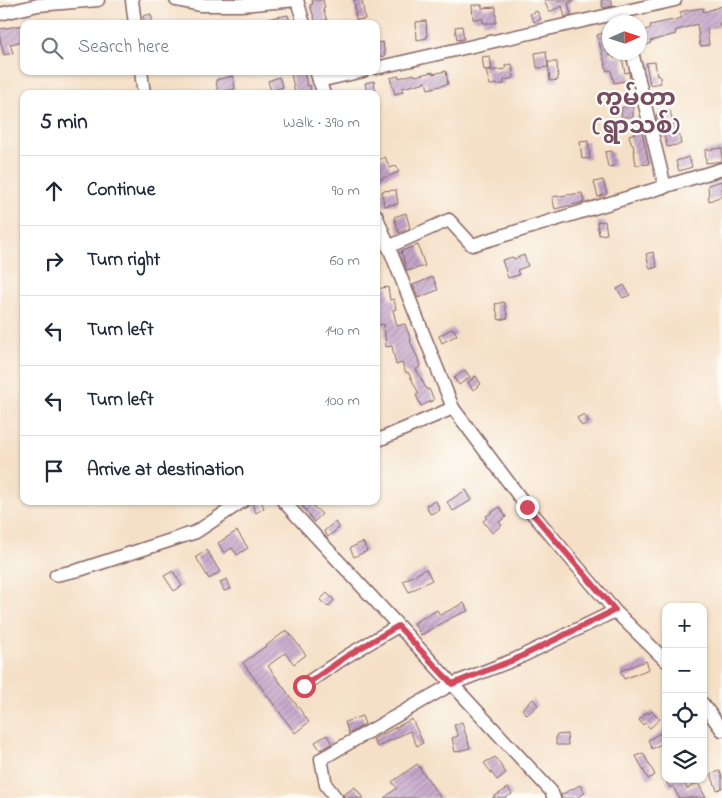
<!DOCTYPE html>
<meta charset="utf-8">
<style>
body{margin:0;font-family:"Indie Flower","Noto Sans Myanmar",sans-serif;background:#f6f6f7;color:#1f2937}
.controls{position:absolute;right:15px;bottom:15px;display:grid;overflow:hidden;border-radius:10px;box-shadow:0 1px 4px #0004}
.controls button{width:45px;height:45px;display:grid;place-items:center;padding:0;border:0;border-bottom:1px solid #e0e1e3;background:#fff;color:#1f2937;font:25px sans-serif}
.compass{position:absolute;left:602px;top:15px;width:45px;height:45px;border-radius:50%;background:#fff;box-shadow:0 1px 4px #0004;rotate:87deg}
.stop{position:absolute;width:15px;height:15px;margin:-11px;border:4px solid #d1495b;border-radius:50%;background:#fff}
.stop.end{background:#d1495b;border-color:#fff;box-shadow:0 1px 5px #0008}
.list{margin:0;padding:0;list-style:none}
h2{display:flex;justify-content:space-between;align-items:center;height:65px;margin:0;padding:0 20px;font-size:21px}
h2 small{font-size:16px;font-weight:400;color:#747a83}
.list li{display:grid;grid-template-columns:32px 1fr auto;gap:15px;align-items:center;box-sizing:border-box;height:70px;padding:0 20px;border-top:1px solid #e0e1e3}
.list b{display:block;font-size:19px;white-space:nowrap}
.list em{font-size:16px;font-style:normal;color:#747a83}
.icon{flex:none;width:28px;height:28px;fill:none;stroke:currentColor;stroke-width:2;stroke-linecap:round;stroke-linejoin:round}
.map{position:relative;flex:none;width:722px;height:798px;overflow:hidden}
.search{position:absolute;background:#fff;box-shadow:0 1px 4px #0004;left:20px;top:20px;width:360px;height:55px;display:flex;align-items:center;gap:12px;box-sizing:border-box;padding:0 18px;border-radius:10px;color:#747a83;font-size:19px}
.panel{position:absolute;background:#fff;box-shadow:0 1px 4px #0004;left:20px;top:90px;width:360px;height:415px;border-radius:10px}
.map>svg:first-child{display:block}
.building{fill:url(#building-hatch)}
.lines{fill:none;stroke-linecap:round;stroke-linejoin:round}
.minor-casing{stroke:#866362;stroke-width:15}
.minor{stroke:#fff;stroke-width:12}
.route{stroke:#d1495b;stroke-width:6}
.labels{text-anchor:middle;stroke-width:4.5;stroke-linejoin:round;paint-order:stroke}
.quarter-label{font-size:24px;font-weight:bold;fill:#754e62;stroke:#fdfcf7}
</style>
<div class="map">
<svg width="722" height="798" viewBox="0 0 722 798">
<defs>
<pattern id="building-hatch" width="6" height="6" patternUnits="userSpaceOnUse" patternTransform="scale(1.25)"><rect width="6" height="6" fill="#c4a5c9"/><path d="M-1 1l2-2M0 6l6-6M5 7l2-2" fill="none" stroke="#a186a3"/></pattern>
</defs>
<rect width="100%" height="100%" fill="#fdfcf7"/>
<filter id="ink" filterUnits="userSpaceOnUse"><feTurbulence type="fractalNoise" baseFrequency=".02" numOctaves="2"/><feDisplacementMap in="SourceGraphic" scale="10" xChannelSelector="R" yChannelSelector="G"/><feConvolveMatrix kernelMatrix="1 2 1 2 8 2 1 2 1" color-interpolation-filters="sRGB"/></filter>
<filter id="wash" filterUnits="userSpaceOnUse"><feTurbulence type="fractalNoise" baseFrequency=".0096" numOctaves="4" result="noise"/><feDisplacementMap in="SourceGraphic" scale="20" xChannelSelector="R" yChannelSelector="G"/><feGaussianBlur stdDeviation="1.12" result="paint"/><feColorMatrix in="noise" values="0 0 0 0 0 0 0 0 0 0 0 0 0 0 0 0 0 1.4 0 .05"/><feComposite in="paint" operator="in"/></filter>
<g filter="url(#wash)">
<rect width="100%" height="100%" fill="#f5e0c7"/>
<g id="blocks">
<g class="building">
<path d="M 312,0 L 323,0 L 325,8 L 323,9 L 328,24 L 316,24 L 310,5 L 313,4 Z"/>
<path d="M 354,0 L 362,0 L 365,19 L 356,20 Z"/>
<path d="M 544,0 L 576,0 L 568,3 L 571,15 L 565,17 L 562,6 L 549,12 Z"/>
<path d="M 601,0 L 611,0 L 613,6 L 603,8 Z"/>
<path d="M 472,5 L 482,5 L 482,8 L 496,7 L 496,23 L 483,23 L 483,19 L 473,19 Z"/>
<path d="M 722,6 L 722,22 L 719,23 L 720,26 L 707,30 L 709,45 L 700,46 L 697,24 L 675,31 L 676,34 L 650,41 L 651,43 L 642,47 L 640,32 L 651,28 L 650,25 L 682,18 L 680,12 L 688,10 L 703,8 L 704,12 Z"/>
<path d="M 537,11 L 541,19 L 534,22 L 530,14 Z"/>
<path d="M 151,14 L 153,24 L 145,24 L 143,16 Z"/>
<path d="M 288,15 L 290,22 L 268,24 L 267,19 Z"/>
<path d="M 426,21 L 427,38 L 417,40 L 416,22 Z"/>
<path d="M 24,25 L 24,41 L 10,44 L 13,53 L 4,55 L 0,39 L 0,29 Z"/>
<path d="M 462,26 L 464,39 L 457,40 L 455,27 Z"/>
<path d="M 607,32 L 610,38 L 610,56 L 613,55 L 614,58 L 622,57 L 625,73 L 629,72 L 630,80 L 614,83 L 611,70 L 607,71 L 597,35 Z"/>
<path d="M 383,42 L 385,56 L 378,57 L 376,43 Z"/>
<path d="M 546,51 L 548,67 L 537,68 L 535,53 Z"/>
<path d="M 490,56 L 492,69 L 484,70 L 482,57 Z"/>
<path d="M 548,62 L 557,62 L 558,80 L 550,81 Z"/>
<path d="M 655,62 L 657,76 L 660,76 L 661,83 L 650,85 L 646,63 Z"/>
<path d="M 512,64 L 514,78 L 504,80 L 504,84 L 490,85 L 486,71 L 506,69 L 505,65 Z"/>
<path d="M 304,71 L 307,86 L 310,85 L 311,94 L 295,94 L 291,73 Z"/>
<path d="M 446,71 L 448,84 L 428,89 L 426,82 L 402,88 L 403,92 L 395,94 L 390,78 L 399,76 L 399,78 L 414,74 L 415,76 L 433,72 L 433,74 Z"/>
<path d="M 233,76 L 235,89 L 218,93 L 216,80 Z"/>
<path d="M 279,77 L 283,87 L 271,91 L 268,81 Z"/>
<path d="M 374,81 L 376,94 L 367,94 L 365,83 Z"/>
<path d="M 622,107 L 633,107 L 633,117 L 621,117 Z"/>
<path d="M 670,111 L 676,135 L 679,134 L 681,144 L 667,147 L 662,126 L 659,127 L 656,115 Z"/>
<path d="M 642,131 L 649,164 L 636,165 L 633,144 L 632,145 L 629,135 Z"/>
<path d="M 588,141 L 590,158 L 582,159 L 580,142 Z"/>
<path d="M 722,148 L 722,161 L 706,163 L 705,150 Z"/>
<path d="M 612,151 L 615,166 L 608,167 L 605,152 Z"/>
<path d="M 385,157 L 390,168 L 396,166 L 399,172 L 376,181 L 376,161 Z"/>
<path d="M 689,157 L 692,167 L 679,171 L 676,161 Z"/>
<path d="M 603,180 L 607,194 L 598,197 L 594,182 Z"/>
<path d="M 722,181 L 722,196 L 709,201 L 708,185 Z"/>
<path d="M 396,190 L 398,204 L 384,206 L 382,191 Z"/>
<path d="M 582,193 L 584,202 L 555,209 L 552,197 Z"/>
<path d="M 406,213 L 410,228 L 399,233 L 394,217 Z"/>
<path d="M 605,221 L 607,234 L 599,235 L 597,222 Z"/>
<path d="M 418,245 L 425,266 L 407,271 L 401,251 Z"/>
<path d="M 653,252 L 657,267 L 650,269 L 646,254 Z"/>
<path d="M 524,255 L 528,266 L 517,270 L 519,275 L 508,278 L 502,260 L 513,257 L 514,259 Z"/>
<path d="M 433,277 L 438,290 L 418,298 L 413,285 Z"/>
<path d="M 624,285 L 630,295 L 623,298 L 617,289 Z"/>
<path d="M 388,287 L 390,300 L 394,299 L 396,309 L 393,310 L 397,326 L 405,324 L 411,340 L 410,341 L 418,359 L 420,367 L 416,369 L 427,390 L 429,389 L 434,400 L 421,406 L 416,395 L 419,394 L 408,372 L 406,373 L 402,363 L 396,365 L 392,346 L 386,347 L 384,324 L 376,326 L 376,299 L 378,299 L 376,289 Z"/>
<path d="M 504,302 L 508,318 L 499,320 L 495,304 Z"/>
<path d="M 453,328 L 457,335 L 442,343 L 439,336 Z"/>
<path d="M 465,370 L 470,377 L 459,385 L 454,378 Z"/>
<path d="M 476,376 L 481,384 L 473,390 L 468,382 Z"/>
<path d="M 584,414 L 589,422 L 582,426 L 577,418 Z"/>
<path d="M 466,490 L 472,500 L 453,511 L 447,502 Z"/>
<path d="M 251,501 L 261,501 L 264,508 L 256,513 Z"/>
<path d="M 299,501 L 321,501 L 313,506 L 322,514 L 314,522 Z"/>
<path d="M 436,501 L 440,510 L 430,514 L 426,505 Z"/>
<path d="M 500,507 L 506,517 L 499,522 L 502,525 L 492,533 L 483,521 L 487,518 L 486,516 Z"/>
<path d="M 335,522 L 339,528 L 328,537 L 324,531 Z"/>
<path d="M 237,531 L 248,548 L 237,555 L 232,548 L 224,553 L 218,543 Z"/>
<path d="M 363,542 L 367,551 L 354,557 L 350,548 Z"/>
<path d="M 207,550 L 220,572 L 209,579 L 196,557 Z"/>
<path d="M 426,569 L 432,580 L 409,592 L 403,581 Z"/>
<path d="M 173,571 L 182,586 L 174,591 L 164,576 Z"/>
<path d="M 227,579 L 231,589 L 224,591 L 220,582 Z"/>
<path d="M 327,593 L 334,600 L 328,607 L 320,600 Z"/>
<path d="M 464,603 L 468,611 L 453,617 L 421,635 L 414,623 L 437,610 L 440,615 Z"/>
<path d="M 287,630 L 306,655 L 294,664 L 285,653 L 268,666 L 309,722 L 295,733 L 243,663 Z"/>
<path d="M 646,661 L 649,669 L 624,679 L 620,671 Z"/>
<path d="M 533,699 L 538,705 L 527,715 L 522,709 Z"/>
<path d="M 652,711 L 660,719 L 650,728 L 645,723 L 643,725 L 639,720 L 647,712 L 649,714 Z"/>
<path d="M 362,716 L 365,724 L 349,734 L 345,722 Z"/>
<path d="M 412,719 L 423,743 L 417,746 L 410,731 L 377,747 L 373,739 Z"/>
<path d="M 462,722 L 470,748 L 455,752 L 452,738 L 458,736 L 454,725 Z"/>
<path d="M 666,730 L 666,741 L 652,749 L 648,740 Z"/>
<path d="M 567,734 L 568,745 L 556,745 L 556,735 Z"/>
<path d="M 327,735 L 332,744 L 320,750 L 315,742 Z"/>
<path d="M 643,753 L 655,775 L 648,779 L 636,756 Z"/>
<path d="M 495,757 L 506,773 L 497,780 L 484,763 Z"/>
<path d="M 417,764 L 441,798 L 384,798 L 397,788 L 392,782 Z"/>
<path d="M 720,771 L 722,777 L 722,788 L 717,790 L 711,774 Z"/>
<path d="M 669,779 L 687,779 L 684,781 L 687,789 L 698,783 L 706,798 L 679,798 L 673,786 L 670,788 L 666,781 Z"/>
<path d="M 580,785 L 585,793 L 576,798 L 562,798 L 561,795 Z"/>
<path d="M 355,787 L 363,798 L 344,798 L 343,795 Z"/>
<path d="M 508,788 L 512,794 L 505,798 L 492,798 Z"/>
</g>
</g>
</g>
<g filter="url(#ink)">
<use href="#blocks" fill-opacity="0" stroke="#866362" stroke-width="1"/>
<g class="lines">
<g class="minor-casing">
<g id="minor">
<path d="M 132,0 L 135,24"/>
<path d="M 176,0 L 200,5 L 241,5 L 297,0"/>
<path d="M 297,0 L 304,24"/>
<path d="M 0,14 L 38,5 L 98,0"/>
<path d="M 632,52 L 665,187"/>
<path d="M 376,68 L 675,0"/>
<path d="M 141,71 L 144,94"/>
<path d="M 316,71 L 324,94"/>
<path d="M 319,81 L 363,71"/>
<path d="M 376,215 L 453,408 L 527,507 L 615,611 L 666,661"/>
<path d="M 388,247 L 449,220 L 472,245 L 722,169"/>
<path d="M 376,441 L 453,408"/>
<path d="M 283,501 L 551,791 L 554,798"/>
<path d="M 56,575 L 79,570 L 196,532 L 243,501"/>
<path d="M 304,685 L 347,656 L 398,626"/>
<path d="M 703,704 L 722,730"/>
<path d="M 336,798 L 326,785 L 321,759 L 452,684 L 516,659 L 615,611"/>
</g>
</g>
<use href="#minor" class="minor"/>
</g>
</g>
<g class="lines" filter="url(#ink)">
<path class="route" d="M 304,686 L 347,656 L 398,626 L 452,684 L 516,659 L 615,610 L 527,507"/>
</g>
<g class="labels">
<g class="quarter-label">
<text x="636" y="105">ကွမ်တာ<tspan x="636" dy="28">(ရွာသစ်)</tspan></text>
</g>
</g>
</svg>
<div class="controls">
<button>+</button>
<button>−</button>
<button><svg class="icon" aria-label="locate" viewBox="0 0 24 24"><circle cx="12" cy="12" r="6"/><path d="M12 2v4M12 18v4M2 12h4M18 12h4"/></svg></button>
<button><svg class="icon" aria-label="layers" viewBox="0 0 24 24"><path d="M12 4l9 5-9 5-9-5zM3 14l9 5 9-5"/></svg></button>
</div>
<svg class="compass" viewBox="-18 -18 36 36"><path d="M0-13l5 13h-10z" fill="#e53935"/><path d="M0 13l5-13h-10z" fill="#747a83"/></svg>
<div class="stop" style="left:304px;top:686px"></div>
<div class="stop end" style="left:527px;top:507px"></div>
<div class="search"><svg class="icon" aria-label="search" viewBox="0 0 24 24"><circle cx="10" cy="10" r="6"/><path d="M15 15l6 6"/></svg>Search here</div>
<section class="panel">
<h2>5 min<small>Walk · 390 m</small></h2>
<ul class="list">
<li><svg class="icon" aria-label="ahead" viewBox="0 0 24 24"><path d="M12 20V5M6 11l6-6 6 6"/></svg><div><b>Continue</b></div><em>90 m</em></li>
<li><svg class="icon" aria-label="right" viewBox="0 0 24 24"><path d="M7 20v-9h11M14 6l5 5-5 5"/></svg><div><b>Turn right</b></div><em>60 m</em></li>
<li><svg class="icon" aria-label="left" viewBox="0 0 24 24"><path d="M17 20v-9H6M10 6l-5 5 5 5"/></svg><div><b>Turn left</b></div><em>140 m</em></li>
<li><svg class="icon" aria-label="left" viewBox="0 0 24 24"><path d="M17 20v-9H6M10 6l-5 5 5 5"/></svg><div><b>Turn left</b></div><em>100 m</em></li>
<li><svg class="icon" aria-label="arrive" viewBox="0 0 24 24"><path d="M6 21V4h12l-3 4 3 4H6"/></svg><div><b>Arrive at destination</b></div></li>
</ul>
</section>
</div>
